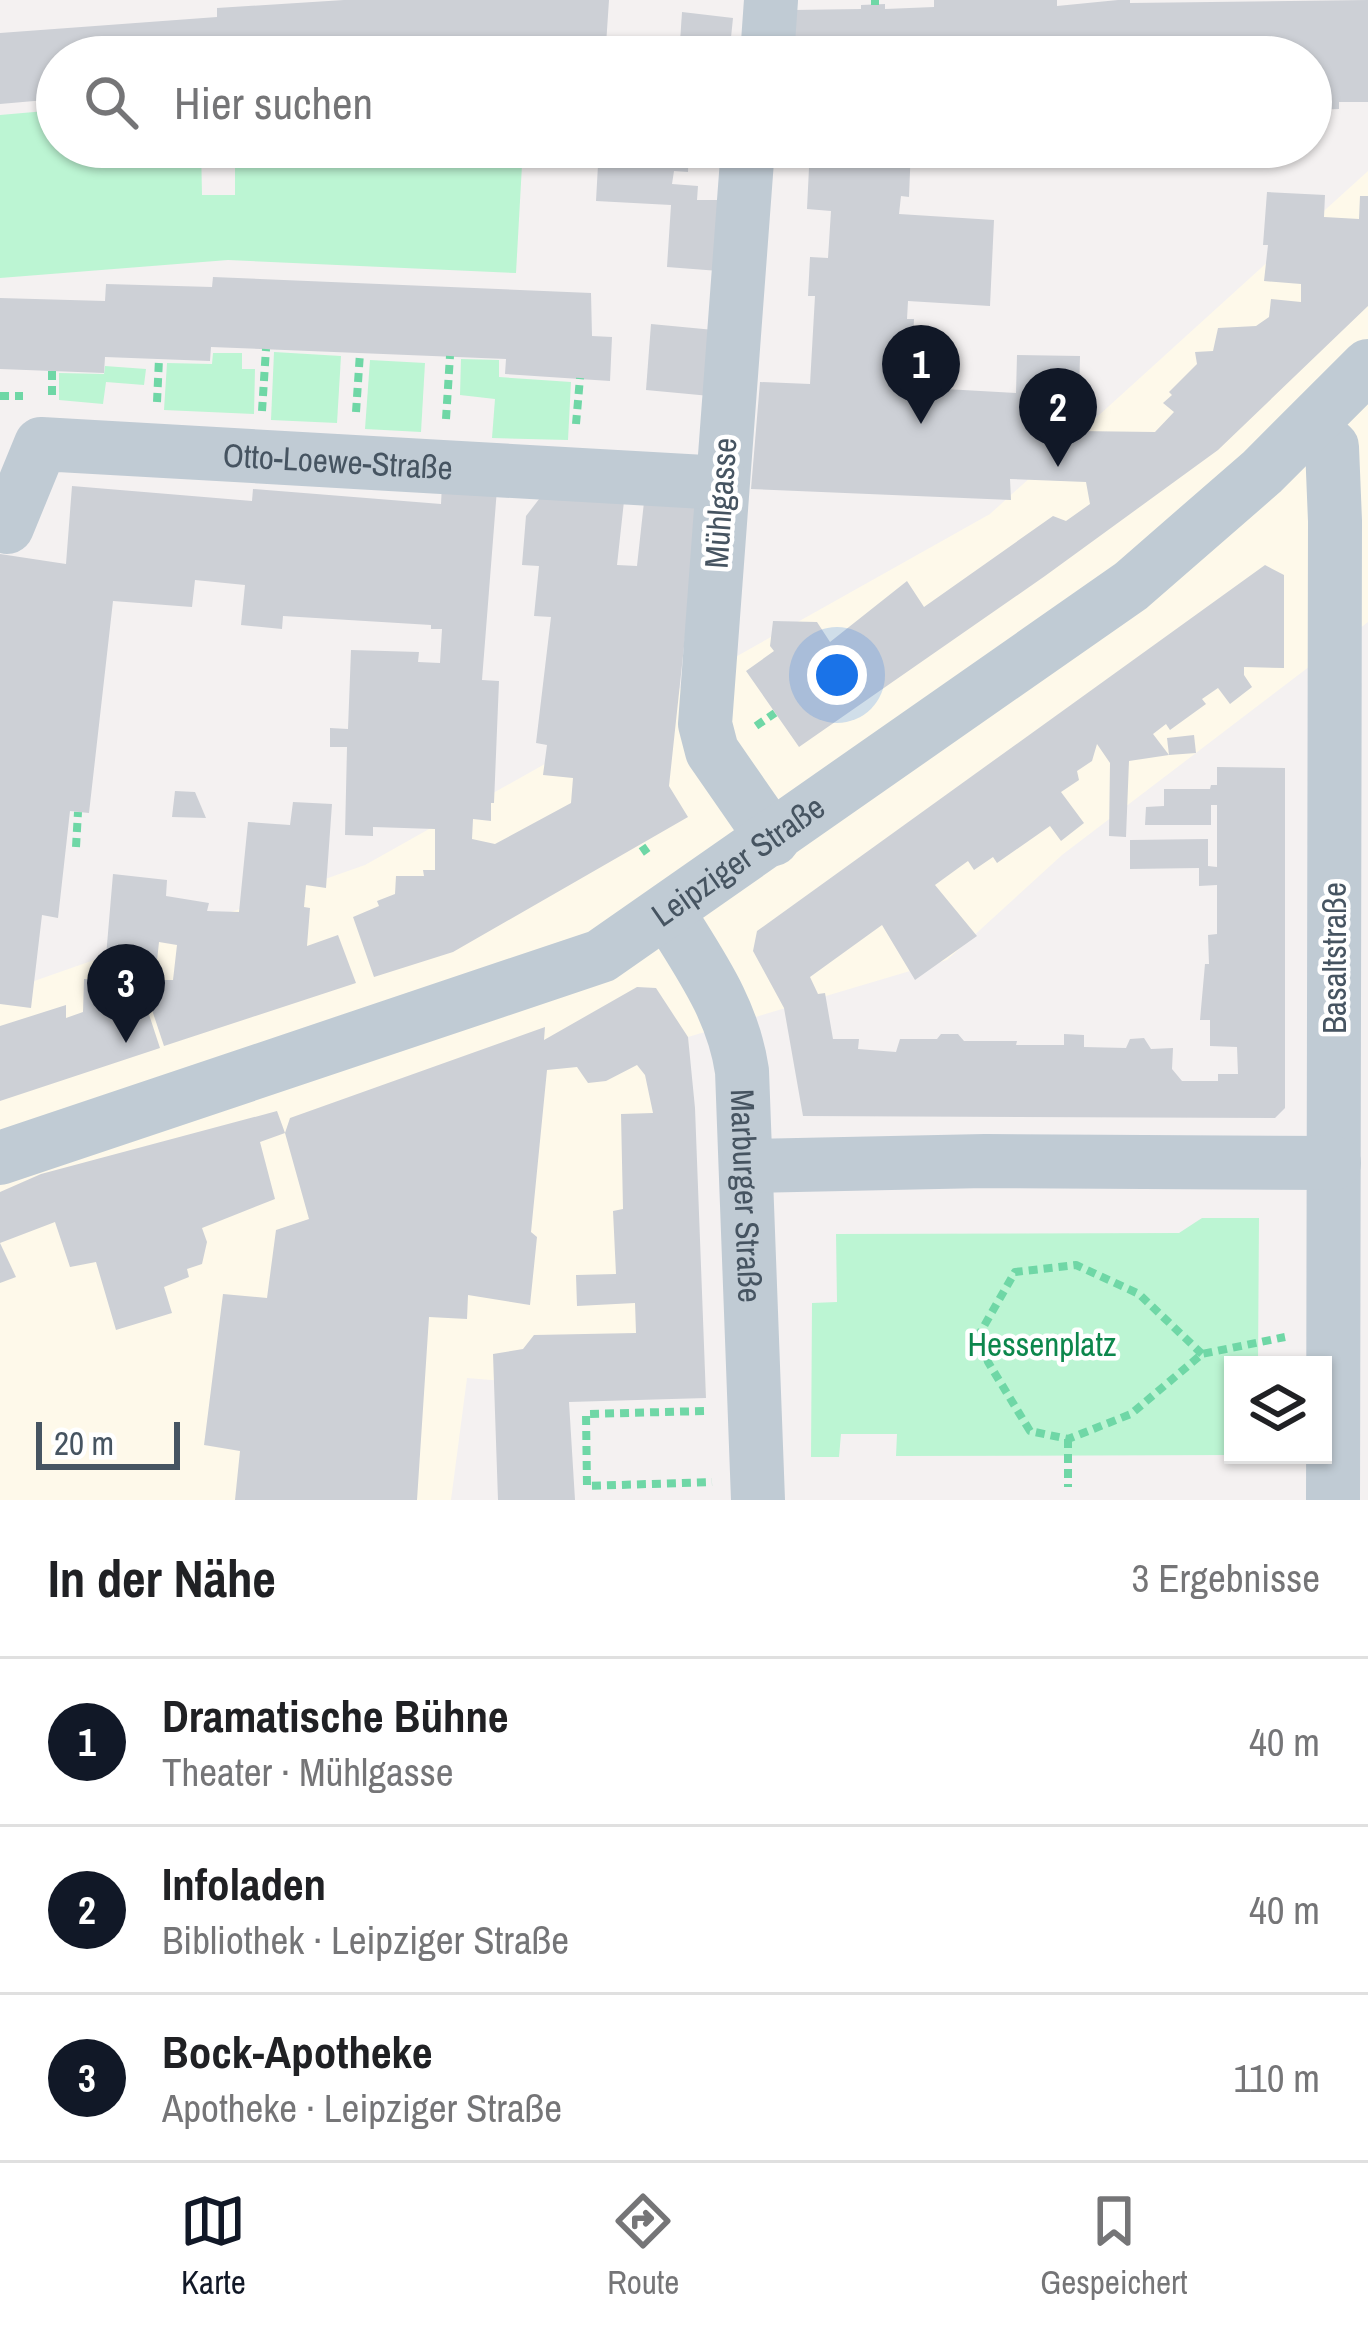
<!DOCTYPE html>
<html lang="de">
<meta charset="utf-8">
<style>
body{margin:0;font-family:"Archivo Narrow",sans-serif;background:#f6f6f6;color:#202124}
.controls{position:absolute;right:36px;bottom:36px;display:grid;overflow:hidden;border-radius:0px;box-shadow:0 3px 9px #0004}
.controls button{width:108px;height:108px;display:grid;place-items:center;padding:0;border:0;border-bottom:3px solid #e0e0e0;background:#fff;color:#202124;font:60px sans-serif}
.scale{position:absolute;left:36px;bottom:30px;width:144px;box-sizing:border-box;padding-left:12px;border:6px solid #465461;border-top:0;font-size:33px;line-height:42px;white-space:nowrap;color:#465461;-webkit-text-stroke:9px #fff;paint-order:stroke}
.you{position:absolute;left:837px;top:675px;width:42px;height:42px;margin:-30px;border:9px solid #fff;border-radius:50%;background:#1a73e8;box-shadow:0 0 0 18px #1a73e833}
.badge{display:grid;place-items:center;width:78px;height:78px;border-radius:50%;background:#111827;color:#fff;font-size:39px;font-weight:700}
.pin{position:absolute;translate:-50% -99px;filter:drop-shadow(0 3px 6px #0008)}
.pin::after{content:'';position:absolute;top:63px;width:42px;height:36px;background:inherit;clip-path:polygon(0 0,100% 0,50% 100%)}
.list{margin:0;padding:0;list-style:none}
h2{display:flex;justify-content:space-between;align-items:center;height:156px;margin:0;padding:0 48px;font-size:51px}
h2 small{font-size:39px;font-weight:400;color:#757577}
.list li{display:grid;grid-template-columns:78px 1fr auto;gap:36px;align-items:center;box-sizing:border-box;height:168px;padding:0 48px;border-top:3px solid #e0e0e0}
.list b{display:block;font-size:45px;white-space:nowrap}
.list p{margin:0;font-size:39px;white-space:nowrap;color:#757577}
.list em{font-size:39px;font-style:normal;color:#757577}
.icon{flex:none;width:66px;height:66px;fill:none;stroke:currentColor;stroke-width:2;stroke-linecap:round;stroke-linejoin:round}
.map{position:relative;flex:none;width:1368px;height:1500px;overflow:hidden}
.search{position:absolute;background:#fff;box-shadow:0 3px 9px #0004;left:36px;right:36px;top:36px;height:132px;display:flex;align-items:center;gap:30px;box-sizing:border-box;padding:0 42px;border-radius:66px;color:#757577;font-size:45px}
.sheet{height:660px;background:#fff}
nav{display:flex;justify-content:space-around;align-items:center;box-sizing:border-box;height:168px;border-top:3px solid #e0e0e0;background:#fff;font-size:33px;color:#757577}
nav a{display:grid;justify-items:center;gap:6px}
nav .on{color:#111827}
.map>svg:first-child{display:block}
.commercial{fill:#fef9ea}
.green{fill:#bcf5d3}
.building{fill:#cdd0d6;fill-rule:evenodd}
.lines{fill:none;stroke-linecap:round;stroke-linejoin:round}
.path{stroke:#6fd7a6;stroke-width:8;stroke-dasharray:9 6;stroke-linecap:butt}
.minor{stroke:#c0cbd4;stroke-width:54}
.labels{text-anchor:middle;stroke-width:9;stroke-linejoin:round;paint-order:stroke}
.street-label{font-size:33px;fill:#465461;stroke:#fff}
.park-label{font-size:33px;fill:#0c874c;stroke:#fff}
</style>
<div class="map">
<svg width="1368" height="1500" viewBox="0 0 1368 1500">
<rect width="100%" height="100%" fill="#f4f1f1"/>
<path class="commercial" d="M 1368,171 L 1368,622 L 1062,855 L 947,960 L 688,1037 L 706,1398 L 467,1378 L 451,1500 L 0,1500 L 0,993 L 365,865 L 990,514 Z"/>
<g class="green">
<path d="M 57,110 L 57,147 L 201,147 L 202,195 L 235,195 L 235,147 L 523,147 L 516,273 L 228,260 L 0,278 L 0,115 Z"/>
<path d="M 274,352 L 341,356 L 337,423 L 271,420 Z"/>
<path d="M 213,353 L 242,353 L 242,369 L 255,369 L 254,414 L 164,410 L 167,363 L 212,364 Z"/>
<path d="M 461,359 L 499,360 L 499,377 L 571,382 L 568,440 L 492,438 L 495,399 L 460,395 Z"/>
<path d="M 370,360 L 425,363 L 421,432 L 365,429 Z"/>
<path d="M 105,366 L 146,369 L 144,385 L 106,382 L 103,404 L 59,400 L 59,373 L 104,374 Z"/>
<path d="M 1202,1218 L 1259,1218 L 1258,1365 L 1233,1365 L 1233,1455 L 896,1456 L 897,1434 L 841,1434 L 839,1457 L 811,1457 L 812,1303 L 837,1302 L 836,1234 L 1179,1233 Z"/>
</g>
<g class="building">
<path d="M 344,0 L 609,0 L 606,45 L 578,43 L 578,50 L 560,57 L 57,57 L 57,99 L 0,104 L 0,33 L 217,17 L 217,8 Z"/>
<path d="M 934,0 L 1057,0 L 1057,6 L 1118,0 L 1130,0 L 1130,3 L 1368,0 L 1368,102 L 1339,102 L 1339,109 L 1311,110 L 1311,57 L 790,57 L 793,10 L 861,9 L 861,5 L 885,4 L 885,9 L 934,7 Z"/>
<path d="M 682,12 L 733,18 L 729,57 L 679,57 Z"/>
<path d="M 525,147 L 575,147 L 574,158 L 525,154 Z"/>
<path d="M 599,147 L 689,147 L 688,172 L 674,171 L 672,184 L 698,186 L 697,200 L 722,200 L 719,271 L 667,267 L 671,205 L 596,201 Z"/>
<path d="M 810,147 L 911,147 L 909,197 L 901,196 L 899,214 L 994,220 L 990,306 L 908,301 L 907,319 L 914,319 L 910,387 L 1016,393 L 1017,355 L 1080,356 L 1078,431 L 1155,432 L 1174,412 L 1163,403 L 1172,395 L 1169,392 L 1197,364 L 1195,352 L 1213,351 L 1218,328 L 1256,326 L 1269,317 L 1271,299 L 1301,302 L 1301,284 L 1264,281 L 1268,245 L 1263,245 L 1267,192 L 1325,195 L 1324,217 L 1359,219 L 1360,196 L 1368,196 L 1368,306 L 1218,450 L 1045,576 L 799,747 L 746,671 L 774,651 L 770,646 L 773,621 L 817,622 L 830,642 L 907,581 L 924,607 L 1053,516 L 1066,521 L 1090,504 L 1086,482 L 1010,479 L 1011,500 L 751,489 L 760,382 L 810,384 L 815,296 L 808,296 L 810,257 L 828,258 L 831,211 L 807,209 Z"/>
<path d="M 213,277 L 591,293 L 592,336 L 612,337 L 610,381 L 505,374 L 506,359 L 211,347 L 210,361 L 105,357 L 104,373 L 0,369 L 0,298 L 105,301 L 106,284 L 212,287 Z"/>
<path d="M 651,324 L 714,330 L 710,396 L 646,390 Z"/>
<path d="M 442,484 L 497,489 L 482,680 L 499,681 L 494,803 L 491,803 L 491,821 L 473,819 L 472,839 L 495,844 L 571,803 L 573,778 L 543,775 L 547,745 L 536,743 L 551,617 L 534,616 L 539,566 L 522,565 L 526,516 L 543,494 L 624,501 L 617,565 L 637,566 L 644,502 L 699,507 L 669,786 L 688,817 L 453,952 L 374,977 L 353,917 L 379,906 L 377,901 L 395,894 L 396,876 L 424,876 L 423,870 L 435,870 L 435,829 L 373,827 L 373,836 L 345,835 L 347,747 L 330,747 L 330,728 L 348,729 L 351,650 L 419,652 L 418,662 L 440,663 L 442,629 L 431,629 L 431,625 L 283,616 L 282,629 L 241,625 L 245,585 L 195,580 L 192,607 L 113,601 L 89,813 L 70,811 L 58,918 L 42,915 L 31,1008 L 0,1004 L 0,554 L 66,564 L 72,486 L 252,501 L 253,489 L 441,504 Z"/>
<path d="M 1265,565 L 1284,575 L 1284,668 L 1244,667 L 1244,675 L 1252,687 L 1230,704 L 1218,688 L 1202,699 L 1206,704 L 1170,730 L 1166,724 L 1153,734 L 1169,755 L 1129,761 L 1126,837 L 1109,836 L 1110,763 L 1097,744 L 1092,761 L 1077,771 L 1079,780 L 1061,792 L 1084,823 L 1061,841 L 1050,826 L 997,863 L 993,857 L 974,870 L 968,861 L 935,885 L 977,936 L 915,980 L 882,925 L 810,977 L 818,994 L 825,993 L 833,1039 L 859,1039 L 858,1049 L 896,1052 L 900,1039 L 937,1039 L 941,1034 L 958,1034 L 964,1041 L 1017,1041 L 1016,1045 L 1064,1045 L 1064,1034 L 1084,1035 L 1084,1047 L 1126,1048 L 1130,1039 L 1144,1038 L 1151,1049 L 1173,1048 L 1172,1069 L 1182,1081 L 1218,1081 L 1218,1074 L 1238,1074 L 1237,1047 L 1210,1046 L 1210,1020 L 1200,1020 L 1205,964 L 1209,964 L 1208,935 L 1217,934 L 1217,885 L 1199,886 L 1199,868 L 1130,869 L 1130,840 L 1208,839 L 1208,866 L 1217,867 L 1217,805 L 1211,805 L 1211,825 L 1145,825 L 1146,807 L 1164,806 L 1164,789 L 1210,789 L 1211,785 L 1217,785 L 1217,767 L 1285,768 L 1285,1108 L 1275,1118 L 803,1116 L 784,1008 L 753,951 L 757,931 Z"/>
<path d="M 1194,735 L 1196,753 L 1169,755 L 1167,738 Z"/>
<path d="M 175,791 L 195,792 L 206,818 L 172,817 Z"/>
<path d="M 293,802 L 332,804 L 326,888 L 306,885 L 304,907 L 310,908 L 307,946 L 338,935 L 356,983 L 164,1046 L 147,995 L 155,980 L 139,984 L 160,1048 L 0,1101 L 0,1026 L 66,1005 L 66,1018 L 83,1012 L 84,979 L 104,980 L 113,874 L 167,880 L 166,896 L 209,903 L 207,911 L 239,912 L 248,822 L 290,825 ZM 159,942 L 177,945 L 173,980 L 155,980 Z"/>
<path d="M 637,987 L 656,988 L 688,1037 L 695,1108 L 706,1398 L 569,1402 L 575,1500 L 498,1500 L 493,1354 L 523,1349 L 534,1335 L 636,1333 L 635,1303 L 577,1306 L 576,1275 L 616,1274 L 613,1211 L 623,1209 L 621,1114 L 653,1113 L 645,1075 L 637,1065 L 606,1081 L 588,1083 L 577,1067 L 547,1070 L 531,1232 L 537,1237 L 530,1305 L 468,1295 L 467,1319 L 429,1317 L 417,1500 L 235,1500 L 240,1451 L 204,1445 L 223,1294 L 267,1298 L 276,1230 L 309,1219 L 285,1133 L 260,1142 L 275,1199 L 202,1228 L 207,1242 L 202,1264 L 187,1269 L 189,1277 L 164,1287 L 172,1313 L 116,1330 L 96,1262 L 70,1267 L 55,1222 L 0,1243 L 0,1192 L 41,1174 L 277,1111 L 285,1133 L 290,1118 L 545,1027 L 544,1040 Z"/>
<path d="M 0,1243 L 16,1277 L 0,1283 Z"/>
</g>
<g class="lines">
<g class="path">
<path d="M 875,0 L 875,5"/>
<path d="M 52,395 L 52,371"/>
<path d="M 0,396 L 23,396"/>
<path d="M 157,402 L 159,359"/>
<path d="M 262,411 L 266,349"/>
<path d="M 356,412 L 360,353"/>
<path d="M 446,419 L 450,356"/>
<path d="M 576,424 L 580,378"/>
<path d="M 756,726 L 775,713"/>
<path d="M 642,846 L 649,856"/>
<path d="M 76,847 L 78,812"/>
<path d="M 1202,1354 L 1139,1294 L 1076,1265 L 1015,1272 L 980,1333 L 988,1362 L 1030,1431 L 1068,1439 L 1131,1414 L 1202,1354 L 1285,1337"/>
<path d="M 704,1411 L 586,1414 L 587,1486 L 712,1482"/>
<path d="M 1068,1439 L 1068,1487"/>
</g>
<g class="minor">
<path d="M 767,57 L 771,0"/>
<path d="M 748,147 L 705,724 L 712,751 L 773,839"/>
<path d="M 1309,426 L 1332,447 L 1335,521 L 1333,1500"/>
<path id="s1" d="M 7,527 L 41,444 L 722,483"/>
<path id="s2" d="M 667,911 C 699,963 733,1009 742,1071 L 758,1500"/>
<path id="s3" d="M 0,1158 L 601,956 L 1131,586 L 1262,472 L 1368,366"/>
<path d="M 748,1166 L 985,1161 L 1334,1163"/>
</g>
</g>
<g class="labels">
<g class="street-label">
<text dy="12" stroke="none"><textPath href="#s1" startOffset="387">Otto-Loewe-Straße</textPath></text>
<text transform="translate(720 503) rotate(-86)" y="12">Mühlgasse</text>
<text dy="12" stroke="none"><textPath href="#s3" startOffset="801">Leipziger Straße</textPath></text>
<text transform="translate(1334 958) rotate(-90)" y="12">Basaltstraße</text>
<text dy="12" stroke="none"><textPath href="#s2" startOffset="303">Marburger Straße</textPath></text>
</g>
<g class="park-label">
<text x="1042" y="1356">Hessenplatz</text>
</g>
</g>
</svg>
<div class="controls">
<button><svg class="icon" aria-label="layers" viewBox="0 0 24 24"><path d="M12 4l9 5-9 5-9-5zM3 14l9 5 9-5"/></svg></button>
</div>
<div class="scale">20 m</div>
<div class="you"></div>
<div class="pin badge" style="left:921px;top:424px">1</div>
<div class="pin badge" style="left:1058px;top:467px">2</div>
<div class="pin badge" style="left:126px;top:1043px">3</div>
<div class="search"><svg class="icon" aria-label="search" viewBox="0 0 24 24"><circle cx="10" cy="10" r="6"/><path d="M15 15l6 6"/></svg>Hier suchen</div>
</div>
<section class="sheet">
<h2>In der Nähe<small>3 Ergebnisse</small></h2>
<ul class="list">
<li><span class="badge">1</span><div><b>Dramatische Bühne</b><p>Theater · Mühlgasse</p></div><em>40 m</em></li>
<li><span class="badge">2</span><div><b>Infoladen</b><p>Bibliothek · Leipziger Straße</p></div><em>40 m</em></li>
<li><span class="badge">3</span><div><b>Bock-Apotheke</b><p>Apotheke · Leipziger Straße</p></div><em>110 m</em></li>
</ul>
</section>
<nav>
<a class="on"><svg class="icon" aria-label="map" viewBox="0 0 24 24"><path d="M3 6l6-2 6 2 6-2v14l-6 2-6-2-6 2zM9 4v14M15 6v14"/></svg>Karte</a>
<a><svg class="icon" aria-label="directions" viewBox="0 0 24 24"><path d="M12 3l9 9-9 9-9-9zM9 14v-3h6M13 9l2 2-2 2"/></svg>Route</a>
<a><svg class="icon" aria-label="saved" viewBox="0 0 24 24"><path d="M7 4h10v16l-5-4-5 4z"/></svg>Gespeichert</a>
</nav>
